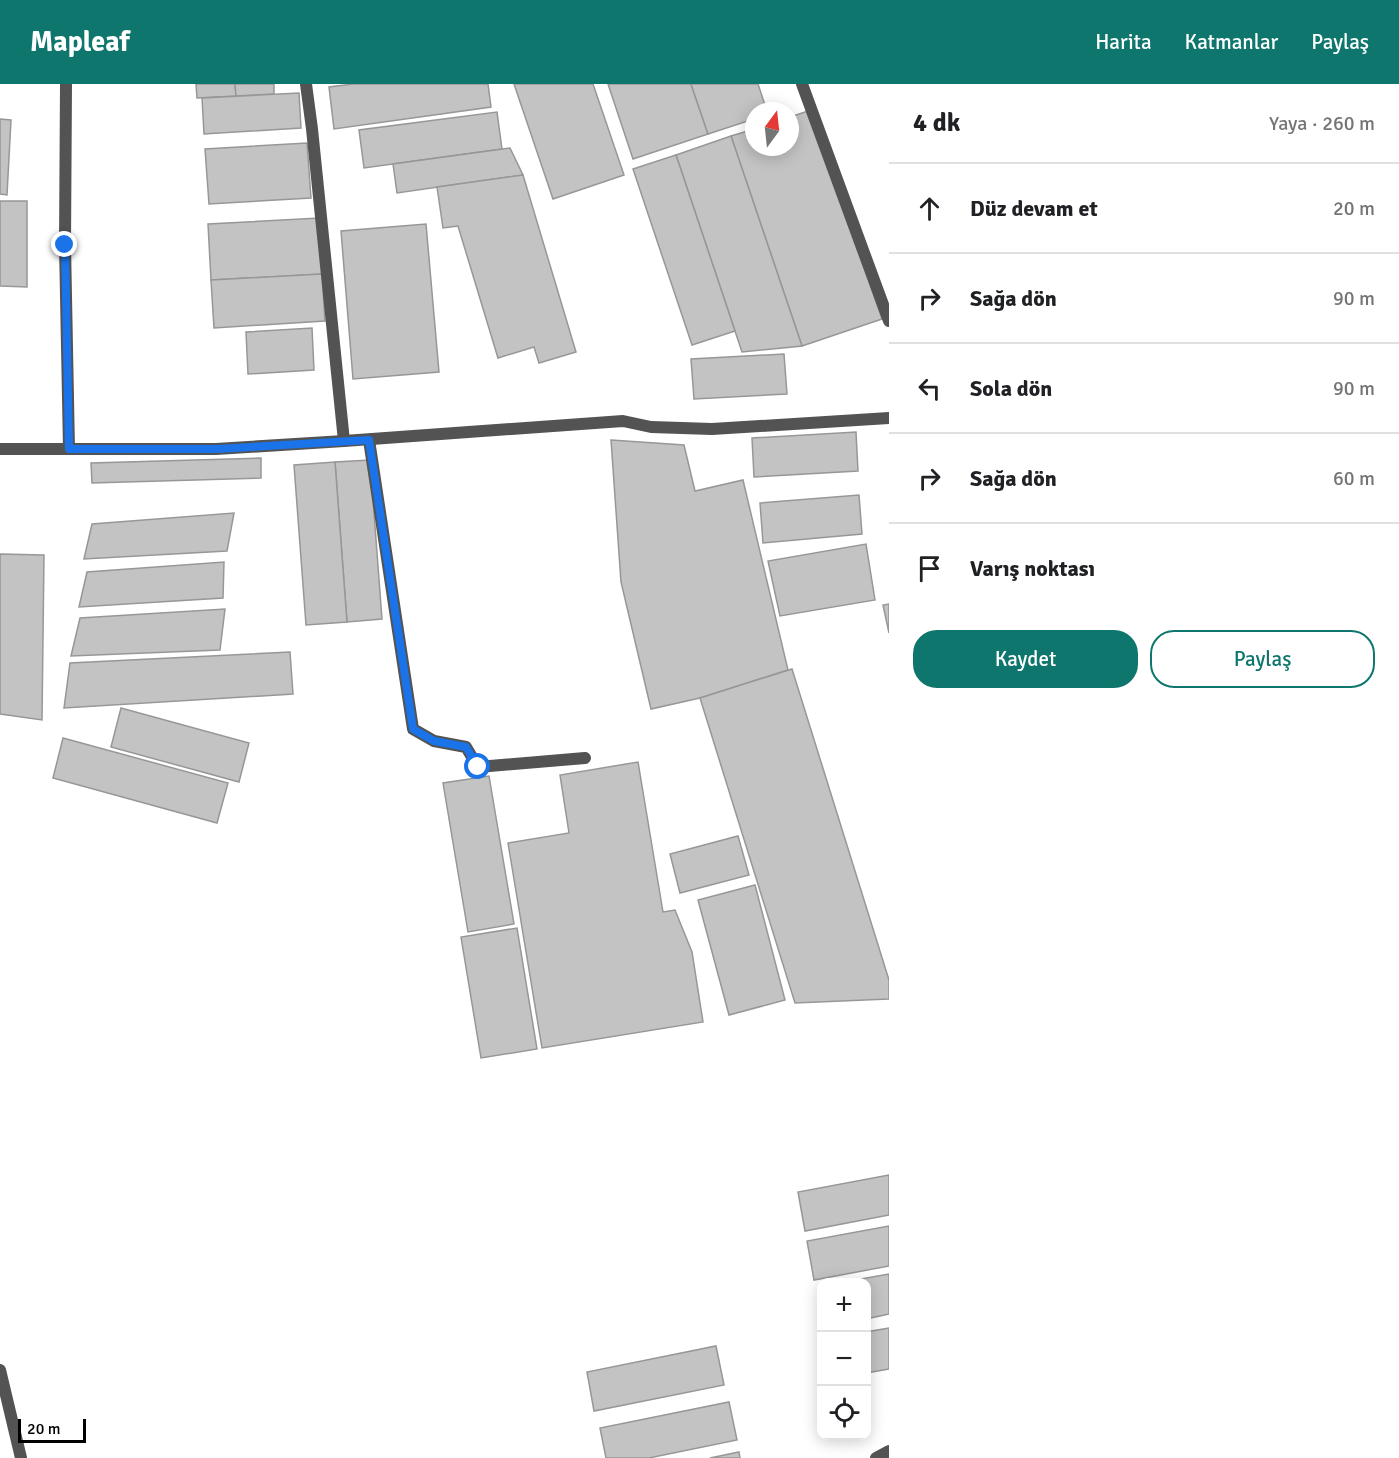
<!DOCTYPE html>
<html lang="tr">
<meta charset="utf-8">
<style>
body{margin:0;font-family:Signika,sans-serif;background:#f2f2f2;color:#202124}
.controls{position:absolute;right:18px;bottom:18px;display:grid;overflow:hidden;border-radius:12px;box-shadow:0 3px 15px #0003}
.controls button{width:54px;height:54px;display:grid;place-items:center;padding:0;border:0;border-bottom:2px solid #e0e0e0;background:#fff;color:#202124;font:30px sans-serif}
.compass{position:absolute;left:745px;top:18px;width:54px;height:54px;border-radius:50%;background:#fff;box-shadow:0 3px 15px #0003;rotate:15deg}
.scale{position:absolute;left:18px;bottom:15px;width:68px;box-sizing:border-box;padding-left:6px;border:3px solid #000;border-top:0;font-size:16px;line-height:21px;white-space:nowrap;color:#000;-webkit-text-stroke:4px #fff;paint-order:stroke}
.stop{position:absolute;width:18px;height:18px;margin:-14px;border:4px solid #1a73e8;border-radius:50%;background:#fff}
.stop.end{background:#1a73e8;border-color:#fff;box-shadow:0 2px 6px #0008}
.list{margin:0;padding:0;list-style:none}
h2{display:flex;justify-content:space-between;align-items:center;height:78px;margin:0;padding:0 24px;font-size:26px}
h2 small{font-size:20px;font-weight:400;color:#757577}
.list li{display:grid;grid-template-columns:39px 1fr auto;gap:18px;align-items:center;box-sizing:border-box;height:90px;padding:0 24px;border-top:2px solid #e0e0e0}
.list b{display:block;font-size:22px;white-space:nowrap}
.list em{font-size:20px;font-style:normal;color:#757577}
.actions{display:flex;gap:12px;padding:18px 24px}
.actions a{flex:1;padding:14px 0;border:2px solid #0f766e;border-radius:24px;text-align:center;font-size:21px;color:#0f766e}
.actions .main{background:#0f766e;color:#fff}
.icon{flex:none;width:33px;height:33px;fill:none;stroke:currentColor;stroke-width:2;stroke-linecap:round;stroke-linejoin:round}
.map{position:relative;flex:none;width:889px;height:1374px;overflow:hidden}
header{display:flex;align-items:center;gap:36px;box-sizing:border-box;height:84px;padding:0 30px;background:#0f766e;color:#fff}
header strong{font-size:28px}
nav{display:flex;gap:33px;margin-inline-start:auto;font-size:21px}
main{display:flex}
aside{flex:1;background:#fff}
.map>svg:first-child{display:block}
.building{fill:#c3c3c3;stroke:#979797;stroke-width:1.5}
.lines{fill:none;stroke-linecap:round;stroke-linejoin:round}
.minor{stroke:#535353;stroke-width:12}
.route{stroke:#1a73e8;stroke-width:8}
</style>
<header>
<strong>Mapleaf</strong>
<nav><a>Harita</a><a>Katmanlar</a><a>Paylaş</a></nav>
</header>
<main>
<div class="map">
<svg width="889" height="1374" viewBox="0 0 889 1374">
<rect width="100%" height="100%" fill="#fff"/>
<g class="building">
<path d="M 196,0 L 235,0 L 236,12 L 197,14 Z"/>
<path d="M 235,0 L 274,0 L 274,10 L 236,12 Z"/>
<path d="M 353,0 L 488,0 L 491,23 L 334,45 L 329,3 Z"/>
<path d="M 514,0 L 593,0 L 624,91 L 553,115 Z"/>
<path d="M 608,0 L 691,0 L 708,50 L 633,75 Z"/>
<path d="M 691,0 L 758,0 L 767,27 L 754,27 L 754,35 L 708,50 Z"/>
<path d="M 299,9 L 301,44 L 204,50 L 202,14 Z"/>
<path d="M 811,26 L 882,235 L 802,262 L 731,52 L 754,45 L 754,63 L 790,63 L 790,33 Z"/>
<path d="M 497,28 L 502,65 L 364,84 L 359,46 Z"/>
<path d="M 0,35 L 11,36 L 7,111 L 0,110 Z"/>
<path d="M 731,52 L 802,262 L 742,268 L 735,247 L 676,71 Z"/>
<path d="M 307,59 L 311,114 L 209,120 L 205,65 Z"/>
<path d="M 510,64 L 523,91 L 397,109 L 393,80 Z"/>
<path d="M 676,71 L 735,247 L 692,261 L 633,85 Z"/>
<path d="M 523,91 L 576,268 L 539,279 L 534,263 L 498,274 L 458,142 L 443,144 L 437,103 Z"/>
<path d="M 0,117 L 27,117 L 27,203 L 0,202 Z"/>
<path d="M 319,134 L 322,190 L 211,196 L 208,140 Z"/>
<path d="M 426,140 L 439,288 L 353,295 L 341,147 Z"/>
<path d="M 322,190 L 325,237 L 214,244 L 211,196 Z"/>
<path d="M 312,244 L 314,286 L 248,290 L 246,248 Z"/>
<path d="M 784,270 L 787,310 L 694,315 L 691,275 Z"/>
<path d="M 856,348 L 858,387 L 754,393 L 752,354 Z"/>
<path d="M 611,356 L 684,361 L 695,407 L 743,396 L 788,586 L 700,614 L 651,625 L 621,498 Z"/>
<path d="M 261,374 L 261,394 L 92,399 L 91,379 Z"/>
<path d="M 370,376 L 382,535 L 347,538 L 335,378 Z"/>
<path d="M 335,378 L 347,538 L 306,541 L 294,381 Z"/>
<path d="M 859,411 L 862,450 L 763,459 L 760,419 Z"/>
<path d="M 234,429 L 227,467 L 84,475 L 92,440 Z"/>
<path d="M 866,460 L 875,516 L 780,532 L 768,477 Z"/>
<path d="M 0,470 L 44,471 L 42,636 L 0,630 Z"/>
<path d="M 224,478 L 223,514 L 79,523 L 87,488 Z"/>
<path d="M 889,520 L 889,549 L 883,521 Z"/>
<path d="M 225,525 L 220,566 L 71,572 L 80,534 Z"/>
<path d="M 290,568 L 293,610 L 64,624 L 70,579 Z"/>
<path d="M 792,585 L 889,896 L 889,915 L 795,919 L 700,614 Z"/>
<path d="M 121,624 L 249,659 L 239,698 L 111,663 Z"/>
<path d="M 63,654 L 228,699 L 217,739 L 53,694 Z"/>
<path d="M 638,678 L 663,828 L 675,826 L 692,868 L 703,938 L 542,964 L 508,759 L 569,749 L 560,691 Z"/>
<path d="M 489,692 L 514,840 L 468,848 L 443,699 Z"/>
<path d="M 738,752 L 749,791 L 680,809 L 670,770 Z"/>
<path d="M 755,801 L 785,916 L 729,931 L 698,816 Z"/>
<path d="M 517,844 L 537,965 L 481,974 L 461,853 Z"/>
<path d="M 889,1091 L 889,1131 L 805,1147 L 798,1108 Z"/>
<path d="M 889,1142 L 889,1182 L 814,1196 L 807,1157 Z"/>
<path d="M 889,1190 L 889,1230 L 866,1235 L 866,1198 L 844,1198 Z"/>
<path d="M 889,1244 L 889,1285 L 866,1289 L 866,1248 Z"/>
<path d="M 716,1262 L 724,1301 L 594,1327 L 587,1288 Z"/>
<path d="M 729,1318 L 737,1356 L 649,1374 L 606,1374 L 600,1344 Z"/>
<path d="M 739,1368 L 740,1374 L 710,1374 Z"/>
</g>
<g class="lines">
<g class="minor">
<path d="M 66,0 L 65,161 L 69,365"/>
<path d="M 306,0 L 312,45 L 344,357"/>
<path d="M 802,0 L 889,237"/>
<path d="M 369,356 L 413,645 L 434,657 L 466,663 L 478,683 L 585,674"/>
<path d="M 0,365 L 216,365 L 344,357 L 623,337 L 651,343 L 712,345 L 889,334"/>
<path d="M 0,1286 L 21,1374"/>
<path d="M 876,1374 L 889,1367"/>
</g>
</g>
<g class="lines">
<path class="route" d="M 65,161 L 69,365 L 216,365 L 369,356 L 413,645 L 434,657 L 466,663 L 478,683"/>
</g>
</svg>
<div class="controls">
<button>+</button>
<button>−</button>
<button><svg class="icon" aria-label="locate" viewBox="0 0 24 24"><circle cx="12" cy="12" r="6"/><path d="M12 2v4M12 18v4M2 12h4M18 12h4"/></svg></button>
</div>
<svg class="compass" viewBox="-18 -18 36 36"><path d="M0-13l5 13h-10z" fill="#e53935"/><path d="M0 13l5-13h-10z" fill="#757577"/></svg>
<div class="scale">20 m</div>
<div class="stop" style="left:478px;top:683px"></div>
<div class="stop end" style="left:65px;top:161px"></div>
</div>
<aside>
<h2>4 dk<small>Yaya · 260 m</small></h2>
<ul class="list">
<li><svg class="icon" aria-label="ahead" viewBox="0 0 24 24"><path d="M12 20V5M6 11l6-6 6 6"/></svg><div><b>Düz devam et</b></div><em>20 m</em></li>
<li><svg class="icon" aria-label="right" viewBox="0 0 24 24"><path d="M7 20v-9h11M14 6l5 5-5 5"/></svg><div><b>Sağa dön</b></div><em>90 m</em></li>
<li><svg class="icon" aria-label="left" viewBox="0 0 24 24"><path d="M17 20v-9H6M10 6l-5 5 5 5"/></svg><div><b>Sola dön</b></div><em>90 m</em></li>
<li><svg class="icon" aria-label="right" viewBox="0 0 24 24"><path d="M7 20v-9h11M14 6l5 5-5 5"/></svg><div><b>Sağa dön</b></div><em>60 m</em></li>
<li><svg class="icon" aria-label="arrive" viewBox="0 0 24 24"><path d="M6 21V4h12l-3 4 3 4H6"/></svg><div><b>Varış noktası</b></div></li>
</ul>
<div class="actions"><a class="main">Kaydet</a><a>Paylaş</a></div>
</aside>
</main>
